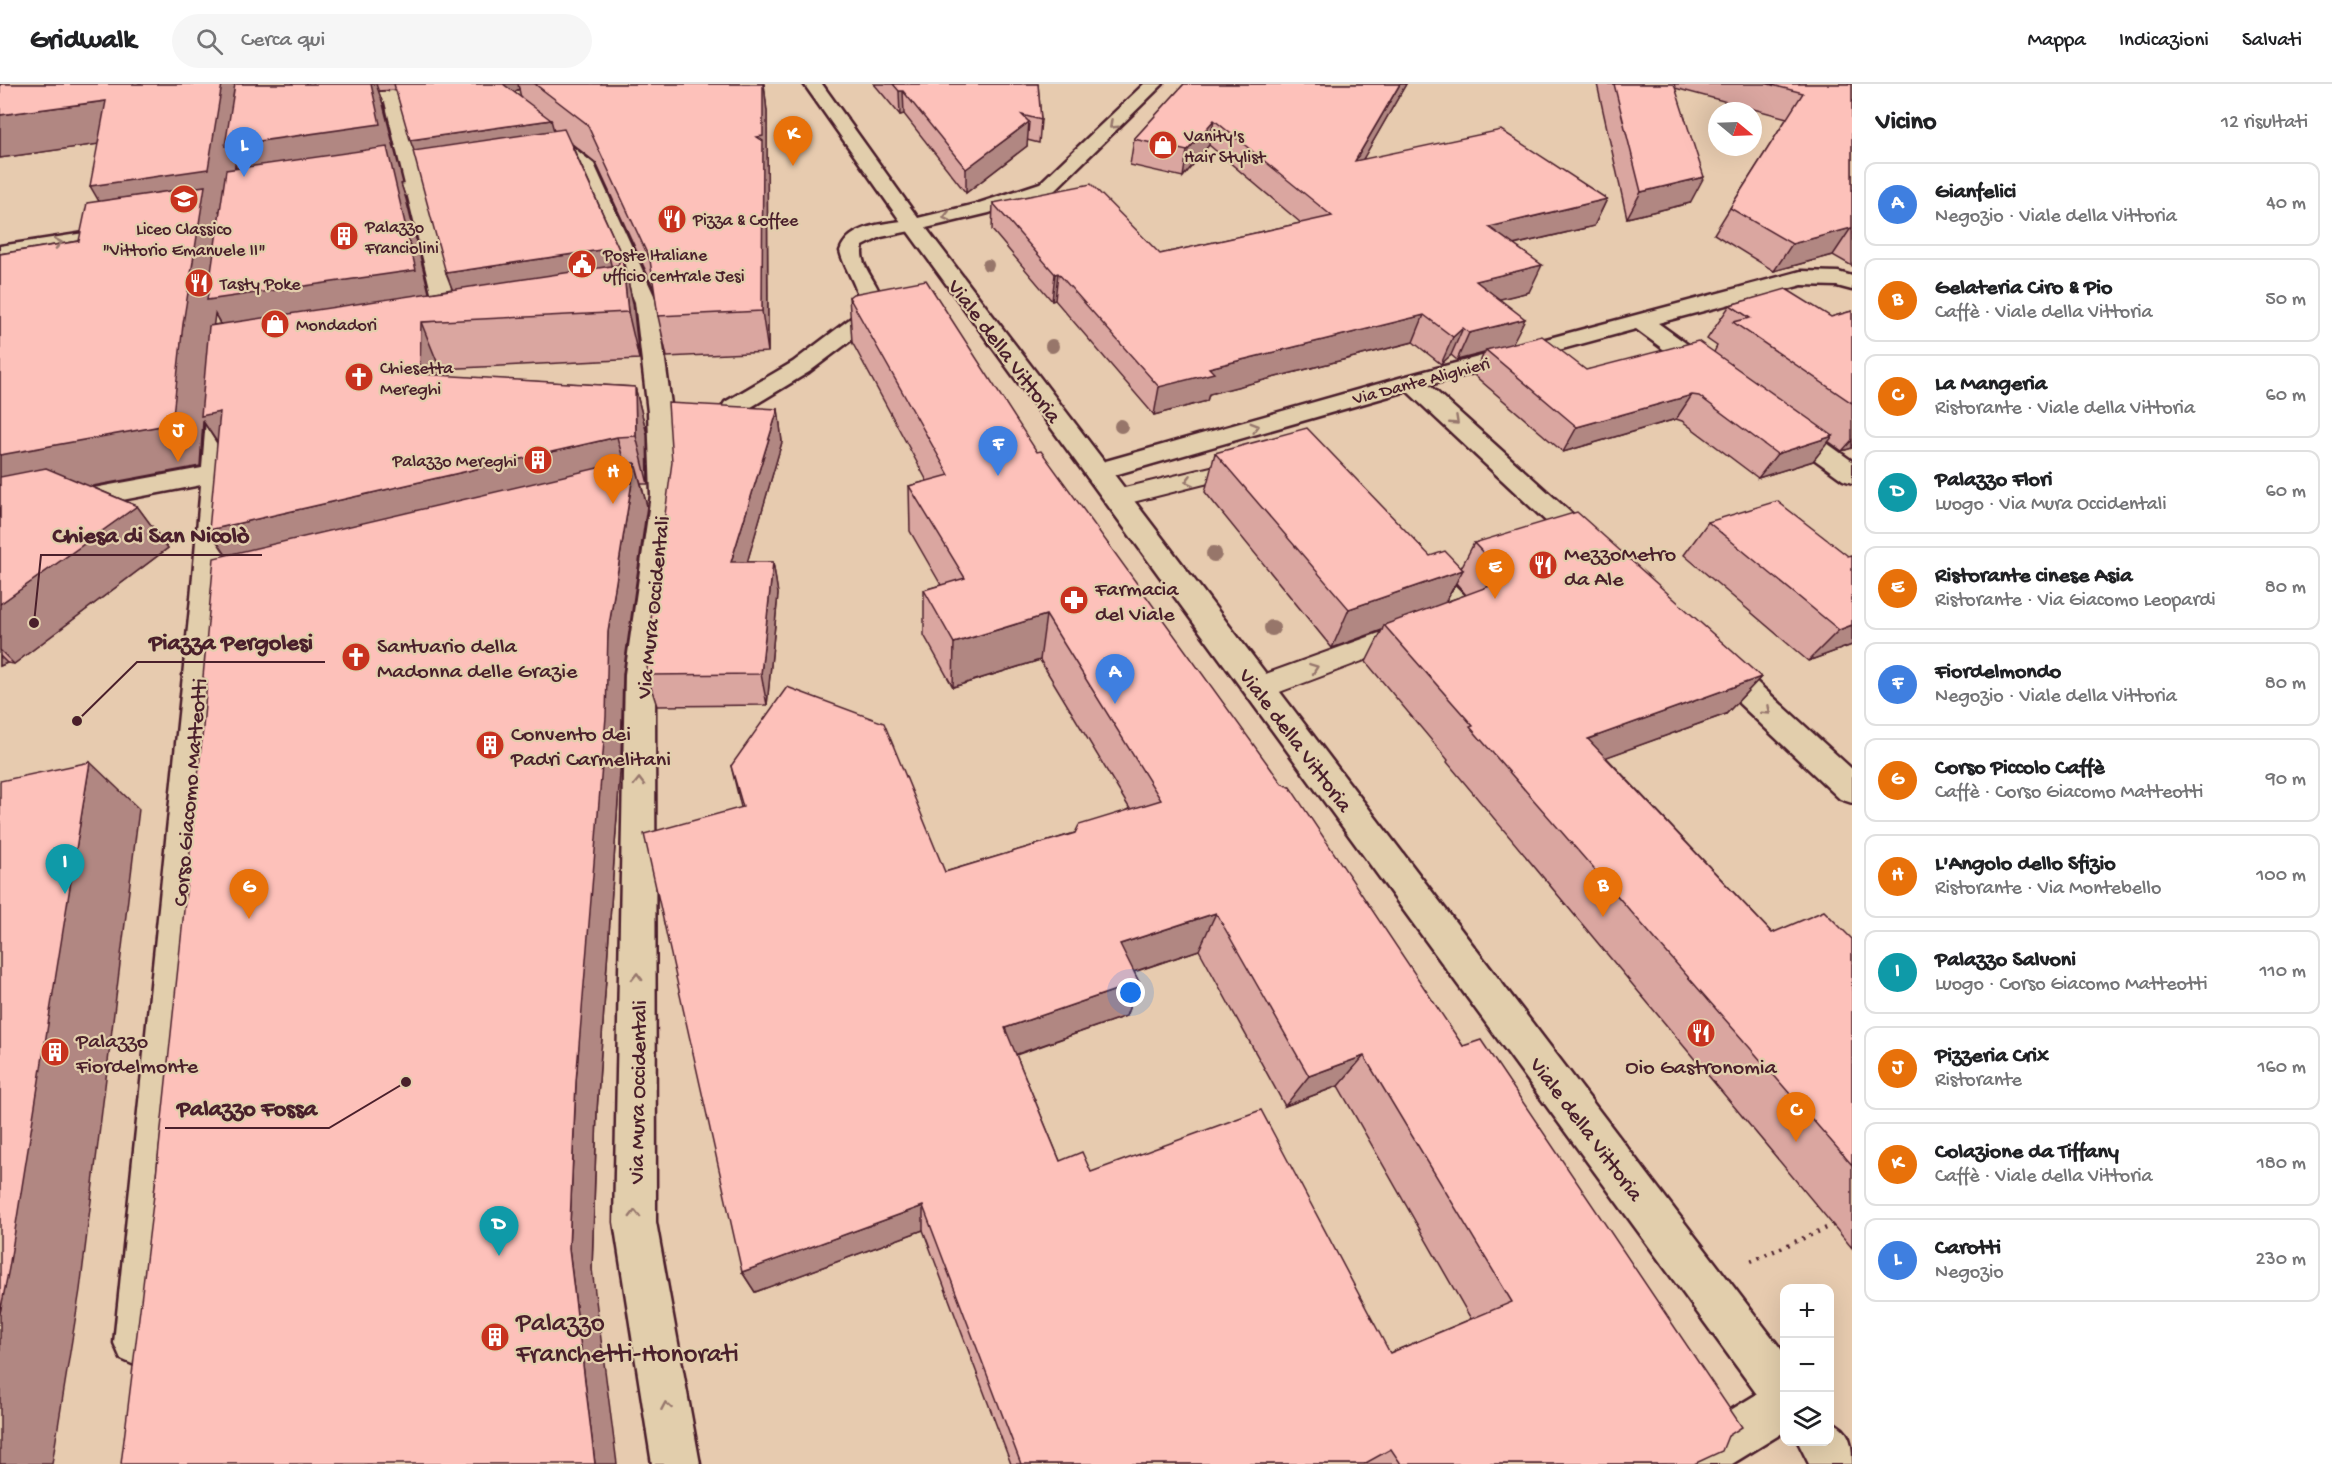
<!DOCTYPE html>
<html lang="it">
<meta charset="utf-8">
<style>
body{margin:0;font-family:"Gochi Hand",sans-serif;background:#f6f6f6;color:#202124}
.controls{position:absolute;right:18px;bottom:18px;display:grid;overflow:hidden;border-radius:12px;box-shadow:0 6px 24px #0002}
.controls button{width:54px;height:54px;display:grid;place-items:center;padding:0;border:0;border-bottom:2px solid #e0e0e0;background:#fff;color:#202124;font:30px sans-serif}
.compass{position:absolute;left:1708px;top:18px;width:54px;height:54px;border-radius:50%;background:#fff;box-shadow:0 6px 24px #0002;rotate:109deg}
.you{position:absolute;left:1131px;top:909px;width:21px;height:21px;margin:-15px;border:4px solid #fff;border-radius:50%;background:#1a73e8;box-shadow:0 0 0 9px #1a73e833}
.badge{display:grid;place-items:center;width:39px;height:39px;border-radius:50%;background:#c8321e;color:#fff;font-size:20px;font-weight:700}
.pin{position:absolute;translate:-50% -50px;filter:drop-shadow(0 2px 3px #0008)}
.pin::after{content:'';position:absolute;top:32px;width:21px;height:18px;background:inherit;clip-path:polygon(0 0,100% 0,50% 100%)}
.list{margin:0;padding:0;list-style:none}
h2{display:flex;justify-content:space-between;align-items:center;height:78px;margin:0;padding:0 24px;font-size:26px}
h2 small{font-size:20px;font-weight:400;color:#757577}
.list li{display:grid;grid-template-columns:39px 1fr auto;gap:18px;align-items:center;box-sizing:border-box;height:84px;margin:0 12px 12px;padding:0 12px;border:2px solid #e0e0e0;border-radius:12px}
.list b{display:block;font-size:22px;white-space:nowrap}
.list p{margin:0;font-size:20px;white-space:nowrap;color:#757577}
.list em{font-size:20px;font-style:normal;color:#757577}
.icon{flex:none;width:33px;height:33px;fill:none;stroke:currentColor;stroke-width:2;stroke-linecap:round;stroke-linejoin:round}
.map{position:relative;flex:none;width:1852px;height:1380px;overflow:hidden}
header{display:flex;align-items:center;gap:36px;box-sizing:border-box;height:84px;padding:0 30px;background:#fff;border-bottom:2px solid #e0e0e0}
header strong{font-size:28px}
nav{display:flex;gap:33px;margin-inline-start:auto;font-size:21px}
.search{width:420px;height:54px;background:#f6f6f6;display:flex;align-items:center;gap:15px;box-sizing:border-box;padding:0 21px;border-radius:33px;color:#757577;font-size:22px}
main{display:flex}
aside{flex:1;background:#fff}
.map>svg:first-child{display:block}
.lines{fill:none;stroke-linecap:round;stroke-linejoin:round}
.service-casing{stroke:#4a1f2b;stroke-width:4}
.pedestrian-casing{stroke:#4a1f2b;stroke-width:5}
.minor-casing{stroke:#4a1f2b;stroke-width:5}
.secondary-casing{stroke:#4a1f2b;stroke-width:5}
.path{stroke:#4a1f2b;stroke-width:4.5;stroke-dasharray:2 6;stroke-linecap:butt}
.service{fill:#e2ceac;fill-rule:evenodd}
.pedestrian{fill:#e2ceac;fill-rule:evenodd}
.minor{fill:#e2ceac;fill-rule:evenodd}
.secondary{fill:#e2ceac;fill-rule:evenodd}
.tree{fill:#97766b}
.wall{fill:#daa6a0;stroke:#4a1f2b;stroke-width:1.5;fill-rule:evenodd}
.shaded-wall{fill:#b18782;stroke:#4a1f2b;stroke-width:1.5;fill-rule:evenodd}
.building{fill:#fdc1ba;stroke:#4a1f2b;stroke-width:1.5;fill-rule:evenodd}
.oneway{stroke:#96766c}
.labels{text-anchor:middle;stroke-width:4.5;stroke-linejoin:round;paint-order:stroke}
.far-poi-label{font-size:18px;fill:#4a1f2b;stroke:#e2ceac;text-anchor:start}
.far-street-label{font-size:18px;fill:#4a1f2b;stroke:#e2ceac}
.street-label{font-size:22px;fill:#4a1f2b;stroke:#e2ceac}
.poi-label{font-size:22px;fill:#4a1f2b;stroke:#e2ceac;text-anchor:start}
.near-poi-label{font-size:27px;fill:#4a1f2b;stroke:#e2ceac;text-anchor:start}
.leader{fill:none;stroke:#4a1f2b;stroke-width:2}
.callout-dot{fill:#4a1f2b;stroke:#e2ceac;stroke-width:2}
.callout-label{font-size:24px;text-anchor:middle;font-weight:bold;fill:#4a1f2b;stroke:#e2ceac;stroke-width:4.5;stroke-linejoin:round;paint-order:stroke}
</style>
<header>
<strong>Gridwalk</strong>
<div class="search"><svg class="icon" aria-label="search" viewBox="0 0 24 24"><circle cx="10" cy="10" r="6"/><path d="M15 15l6 6"/></svg>Cerca qui</div>
<nav><a>Mappa</a><a>Indicazioni</a><a>Salvati</a></nav>
</header>
<main>
<div class="map">
<svg width="1852" height="1380" viewBox="0 0 1852 1380">
<rect width="100%" height="100%" fill="#e7cbaf"/>
<filter id="ink" filterUnits="userSpaceOnUse"><feTurbulence type="fractalNoise" baseFrequency=".0167" numOctaves="2"/><feDisplacementMap in="SourceGraphic" scale="12" xChannelSelector="R" yChannelSelector="G"/><feConvolveMatrix kernelMatrix="1 2 1 2 8 2 1 2 1" color-interpolation-filters="sRGB"/></filter>
<g filter="url(#ink)">
<g class="lines">
<g class="service-casing">
<g id="service">
<path d="M 1248,374 L 1256,377 L 1260,382 L 1256,387 L 1117,422 L 1108,420 L 1105,414 L 1108,408 Z"/>
<path d="M 1420,472 L 1429,475 L 1474,521 L 1478,528 L 1474,535 L 1269,612 L 1259,615 L 1249,612 L 1245,604 L 1249,596 L 1446,525 L 1407,481 L 1411,475 Z"/>
</g>
</g>
<g class="pedestrian-casing">
<g id="pedestrian">
<path d="M 392,7 L 398,8 L 401,12 L 464,245 L 460,250 L 452,252 L 444,250 L 440,245 L 385,18 L 337,22 L 331,21 L 328,17 L 331,13 L 337,12 Z"/>
<path d="M 220,305 L 229,307 L 232,312 L 221,514 L 160,1259 L 153,1275 L 137,1282 L 121,1275 L 114,1259 L 191,514 L 201,401 L 38,432 L 0,444 L 0,425 L 34,415 L 202,384 L 208,312 L 211,307 Z"/>
</g>
</g>
<g class="minor-casing">
<g id="minor">
<path d="M 542,42 L 549,44 L 594,80 L 657,218 L 672,328 L 677,411 L 655,590 L 656,1138 L 700,1380 L 652,1380 L 614,1138 L 625,590 L 651,411 L 648,328 L 635,218 L 576,83 L 533,48 L 535,44 Z"/>
<path d="M 467,91 L 474,93 L 477,97 L 474,101 L 358,119 L 351,117 L 348,113 L 351,109 L 358,107 Z"/>
<path d="M 913,135 L 920,137 L 923,141 L 920,145 L 881,153 L 863,162 C 855,187 896,209 878,236 L 809,288 L 743,328 L 734,331 L 725,328 L 722,323 L 725,318 L 793,278 L 859,228 C 862,205 845,188 840,167 C 849,139 889,140 913,135 Z"/>
<path d="M 123,143 L 130,145 L 133,149 L 130,153 L 0,174 L 0,162 Z"/>
<path d="M 1801,187 L 1838,188 L 1852,192 L 1852,206 L 1837,202 L 1802,201 L 1658,239 L 1719,283 L 1722,288 L 1719,293 L 1710,295 L 1701,293 L 1636,245 L 1429,301 L 1601,456 L 1605,463 L 1601,470 L 1591,473 L 1581,470 L 1407,307 L 1097,396 L 1088,394 L 1084,388 L 1088,382 L 1403,293 Z"/>
<path d="M 1784,333 L 1793,335 L 1852,377 L 1852,399 L 1843,396 L 1775,347 L 1771,341 L 1775,335 Z"/>
<path d="M 1715,567 L 1726,570 L 1852,685 L 1852,719 L 1840,715 L 1704,586 L 1700,578 L 1704,570 Z"/>
<path d="M 1784,1297 L 1784,1348 L 1732,1380 L 1663,1380 L 1670,1363 L 1767,1304 Z"/>
</g>
</g>
<g class="secondary-casing">
<g id="secondary">
<path d="M 804,0 L 822,0 L 918,134 L 976,120 L 1040,99 L 1144,0 L 1163,0 L 1054,107 L 989,129 L 926,144 L 1784,1269 L 1784,1330 L 1767,1324 L 906,145 Z"/>
<path d="M 1830,1337 C 1851,1346 1852,1359 1852,1380 L 1809,1380 L 1798,1358 L 1830,1358 Z"/>
</g>
</g>
<path class="path" d="M 1751,1177 L 1838,1139"/>
<use href="#service" class="service"/>
<use href="#pedestrian" class="pedestrian"/>
<use href="#minor" class="minor"/>
<use href="#secondary" class="secondary"/>
</g>
<g class="tree">
<circle cx="988" cy="181" r="6"/>
<circle cx="1052" cy="262" r="7"/>
<circle cx="1121" cy="342" r="7"/>
<circle cx="1214" cy="470" r="8"/>
<circle cx="1272" cy="544" r="8"/>
</g>
<g class="wall">
<path d="M 0,0 L 764,0 L 767,28 L 768,268 L 667,273 L 658,232 L 655,207 L 596,79 L 571,59 L 622,172 L 633,219 L 639,275 L 440,285 L 440,292 L 635,303 L 647,350 L 648,400 L 641,400 L 647,422 L 623,590 L 621,673 L 597,1027 L 592,1185 L 154,1111 L 226,471 L 217,359 L 203,337 L 200,382 L 90,402 L 137,422 L 168,464 L 14,580 L 7,579 L 0,582 L 0,170 L 79,157 L 99,117 L 98,60 L 0,74 ZM 519,5 L 521,14 L 514,8 ZM 396,6 L 414,66 L 452,205 L 430,209 L 406,115 L 401,100 L 403,99 L 383,20 L 378,7 ZM 215,230 L 220,240 L 213,241 Z"/>
<path d="M 874,0 L 1038,0 L 1041,36 L 1039,59 L 1027,56 L 1027,62 L 966,109 L 904,30 L 900,31 Z"/>
<path d="M 1184,0 L 1406,0 L 1363,75 L 1607,115 L 1594,142 L 1514,161 L 1529,208 L 1499,215 L 1513,259 L 1586,286 L 1714,268 L 1717,262 L 1707,255 L 1730,221 L 1831,233 L 1852,227 L 1852,364 L 1842,367 L 1828,357 L 1813,377 L 1758,394 L 1682,337 L 1676,335 L 1563,368 L 1474,291 L 1484,269 L 1457,276 L 1451,271 L 1441,280 L 1413,258 L 1209,310 L 1207,317 L 1154,331 L 1055,216 L 1052,217 L 992,146 L 993,119 L 1160,170 L 1301,139 L 1209,61 L 1183,93 L 1130,81 L 1134,55 Z"/>
<path d="M 1597,0 L 1852,0 L 1852,182 L 1833,171 L 1774,187 L 1714,150 L 1730,124 L 1787,34 L 1675,4 L 1690,119 L 1627,134 Z"/>
<path d="M 849,213 L 1037,368 L 1463,962 L 1728,1352 L 1694,1380 L 1011,1380 L 923,1146 L 755,1208 L 742,1188 L 741,723 L 731,682 L 945,788 L 1075,749 L 1130,725 L 1040,576 L 953,603 L 924,551 L 924,506 L 941,501 L 910,447 L 909,402 L 927,397 L 852,258 ZM 1199,866 L 1285,1022 L 1338,1002 L 1471,1235 L 1390,1269 L 1091,1088 L 1060,1077 L 1016,971 L 1126,932 L 1139,898 L 1134,888 Z"/>
<path d="M 778,325 L 782,358 L 747,478 L 773,478 L 778,510 L 767,621 L 657,622 L 647,591 Z"/>
<path d="M 1215,369 L 1430,472 L 1461,484 L 1474,459 L 1761,593 L 1726,630 L 1606,673 L 1772,849 L 1852,855 L 1852,1164 L 1447,678 L 1448,676 L 1366,578 L 1382,546 L 1332,564 L 1205,408 ZM 1456,499 L 1466,511 L 1445,518 Z"/>
<path d="M 1708,438 L 1848,472 L 1852,471 L 1852,561 L 1808,577 L 1684,471 Z"/>
</g>
<g class="shaded-wall">
<path d="M 222,0 L 376,0 L 383,20 L 403,99 L 401,100 L 406,115 L 436,237 L 421,238 L 440,285 L 440,338 L 238,270 L 215,230 L 208,282 L 220,328 L 231,379 L 203,337 L 200,382 L 34,413 L 0,424 L 0,371 L 114,143 L 90,102 ZM 235,81 L 255,122 L 227,142 L 219,127 L 229,125 Z"/>
<path d="M 501,0 L 518,0 L 519,5 L 505,14 Z"/>
<path d="M 763,0 L 764,0 L 767,28 L 768,268 L 762,227 L 757,53 Z"/>
<path d="M 1400,0 L 1406,0 L 1347,103 L 1355,77 Z"/>
<path d="M 899,7 L 903,7 L 904,30 L 900,31 Z"/>
<path d="M 106,17 L 128,56 L 0,74 L 0,31 Z"/>
<path d="M 551,36 L 562,76 L 425,96 L 410,56 Z"/>
<path d="M 1214,36 L 1209,61 L 1183,93 L 1187,67 Z"/>
<path d="M 1029,38 L 1027,62 L 966,109 L 966,85 Z"/>
<path d="M 1704,93 L 1690,119 L 1627,134 L 1641,108 Z"/>
<path d="M 1607,115 L 1594,142 L 1478,169 L 1489,143 Z"/>
<path d="M 1851,144 L 1833,171 L 1774,187 L 1792,160 Z"/>
<path d="M 607,165 L 619,212 L 464,235 L 446,189 Z"/>
<path d="M 622,172 L 633,219 L 639,275 L 628,228 Z"/>
<path d="M 1542,181 L 1529,208 L 1464,224 L 1476,197 Z"/>
<path d="M 1058,189 L 1055,216 L 1052,217 L 1055,190 Z"/>
<path d="M 1424,231 L 1413,258 L 1209,310 L 1207,317 L 1154,331 L 1159,303 L 1209,284 Z"/>
<path d="M 1525,235 L 1511,262 L 1486,266 L 1484,269 L 1457,276 L 1469,249 Z"/>
<path d="M 1463,244 L 1451,271 L 1441,280 L 1453,253 Z"/>
<path d="M 635,303 L 647,350 L 648,400 L 636,352 Z"/>
<path d="M 1692,311 L 1676,335 L 1563,368 L 1577,343 Z"/>
<path d="M 778,325 L 782,358 L 738,510 L 731,478 Z"/>
<path d="M 1833,352 L 1813,377 L 1758,394 L 1777,370 Z"/>
<path d="M 617,353 L 630,400 L 241,493 L 209,446 Z"/>
<path d="M 1852,356 L 1852,364 L 1842,367 Z"/>
<path d="M 635,379 L 647,422 L 623,590 L 621,673 L 597,1027 L 592,1185 L 617,1380 L 595,1380 L 569,1165 L 576,998 L 608,548 Z"/>
<path d="M 137,422 L 168,464 L 14,580 L 0,566 L 0,520 Z"/>
<path d="M 773,478 L 778,510 L 767,621 L 761,590 Z"/>
<path d="M 1463,486 L 1442,524 L 1384,541 L 1382,546 L 1332,564 L 1349,525 Z"/>
<path d="M 1046,531 L 1040,576 L 953,603 L 954,559 Z"/>
<path d="M 1852,541 L 1852,561 L 1808,577 L 1839,546 Z"/>
<path d="M 0,572 L 7,579 L 0,582 Z"/>
<path d="M 1761,593 L 1726,630 L 1560,690 L 1588,655 Z"/>
<path d="M 90,678 L 139,725 L 80,1206 L 52,1380 L 0,1380 L 0,1229 Z"/>
<path d="M 1216,829 L 1199,866 L 1109,896 L 1120,860 Z"/>
<path d="M 1139,898 L 1126,932 L 1000,976 L 1005,944 Z"/>
<path d="M 1364,972 L 1338,1002 L 1285,1022 L 1309,992 Z"/>
<path d="M 923,1122 L 923,1146 L 755,1208 L 742,1188 Z"/>
</g>
<g class="building">
<path d="M 0,0 L 222,0 L 208,85 L 90,102 L 106,17 L 0,31 Z"/>
<path d="M 235,0 L 371,0 L 380,40 L 225,62 Z"/>
<path d="M 394,0 L 503,0 L 551,36 L 410,56 Z"/>
<path d="M 535,0 L 763,0 L 763,52 L 757,53 L 763,57 L 762,227 L 658,232 L 650,176 L 587,40 Z"/>
<path d="M 893,0 L 1038,0 L 1041,36 L 1022,31 L 1029,38 L 966,85 L 903,7 L 899,7 Z"/>
<path d="M 1184,0 L 1400,0 L 1355,77 L 1501,46 L 1607,115 L 1489,143 L 1542,181 L 1476,197 L 1525,235 L 1469,249 L 1463,244 L 1453,253 L 1424,231 L 1209,284 L 1214,289 L 1159,303 L 1058,189 L 1055,190 L 993,119 L 1091,100 L 1160,170 L 1332,132 L 1214,36 L 1187,67 L 1134,55 Z"/>
<path d="M 1614,0 L 1674,0 L 1704,93 L 1641,108 Z"/>
<path d="M 1768,0 L 1852,0 L 1852,145 L 1851,144 L 1792,160 L 1730,124 L 1803,9 Z"/>
<path d="M 564,45 L 622,172 L 628,228 L 421,238 L 420,290 L 635,303 L 636,352 L 617,353 L 209,446 L 220,328 L 201,332 L 209,242 L 618,181 L 621,173 L 618,168 L 607,165 L 446,189 L 413,67 Z"/>
<path d="M 387,63 L 416,186 L 207,216 L 226,86 Z"/>
<path d="M 205,102 L 183,240 L 172,340 L 0,371 L 0,170 L 79,157 L 87,119 Z"/>
<path d="M 926,196 L 1037,368 L 1041,367 L 1282,700 L 1290,703 L 1463,962 L 1481,956 L 1742,1343 L 1728,1352 L 1722,1367 L 1694,1380 L 1401,1380 L 1391,1365 L 1364,1380 L 1021,1380 L 923,1122 L 742,1188 L 644,750 L 743,723 L 731,682 L 787,603 L 884,639 L 945,788 L 1075,749 L 1079,741 L 1161,716 L 1046,531 L 954,559 L 924,506 L 965,494 L 909,402 L 949,391 L 849,213 L 853,210 ZM 1216,829 L 1309,992 L 1364,972 L 1512,1218 L 1390,1269 L 1261,1026 L 1091,1088 L 1082,1068 L 1060,1077 L 1005,944 L 1139,898 L 1120,860 Z"/>
<path d="M 1786,205 L 1831,233 L 1852,227 L 1852,319 L 1733,238 L 1750,234 L 1730,221 Z"/>
<path d="M 1542,252 L 1586,286 L 1698,257 L 1833,352 L 1777,370 L 1699,312 L 1692,311 L 1577,343 L 1486,266 Z"/>
<path d="M 668,319 L 778,325 L 731,478 L 773,478 L 761,590 L 647,591 L 648,558 L 672,378 Z"/>
<path d="M 1307,344 L 1430,472 L 1445,467 L 1463,486 L 1349,525 L 1215,369 Z"/>
<path d="M 619,379 L 635,379 L 608,548 L 606,633 L 576,998 L 569,1165 L 595,1380 L 121,1380 L 154,1111 L 202,655 L 207,598 L 203,593 L 214,474 Z"/>
<path d="M 46,384 L 137,422 L 0,520 L 0,393 Z"/>
<path d="M 1777,417 L 1848,472 L 1852,471 L 1852,541 L 1839,546 L 1708,438 Z"/>
<path d="M 1577,428 L 1761,593 L 1588,655 L 1772,849 L 1824,827 L 1852,855 L 1852,1081 L 1470,643 L 1473,642 L 1384,541 L 1498,499 L 1502,489 L 1474,459 Z"/>
<path d="M 90,678 L 9,1184 L 0,1229 L 0,697 Z"/>
</g>
<defs><path id="oneway-chevron" d="M-2-3.5L2.5 0L-2 3.5" fill="none" stroke-width="1.6" stroke-linecap="round" stroke-linejoin="round" transform="scale(1.5)"/></defs>
<g class="oneway">
<use href="#oneway-chevron" transform="translate(1113 41) rotate(137)"/>
<use href="#oneway-chevron" transform="translate(947 133) rotate(167)"/>
<use href="#oneway-chevron" transform="translate(58 159) rotate(-9)"/>
<use href="#oneway-chevron" transform="translate(1455 337) rotate(43)"/>
<use href="#oneway-chevron" transform="translate(1255 343) rotate(-16)"/>
<use href="#oneway-chevron" transform="translate(1189 397) rotate(166)"/>
<use href="#oneway-chevron" transform="translate(1314 584) rotate(-20)"/>
<use href="#oneway-chevron" transform="translate(1767 627) rotate(43)"/>
<use href="#oneway-chevron" transform="translate(639 698) rotate(-89)"/>
<use href="#oneway-chevron" transform="translate(637 893) rotate(-89)"/>
<use href="#oneway-chevron" transform="translate(635 1130) rotate(-90)"/>
<use href="#oneway-chevron" transform="translate(666 1322) rotate(-100)"/>
</g>
</g>
<defs>
<g id="shop-disc" transform="scale(1.5)"><circle r="9.5" fill="#c8321e" stroke="#e2ceac"/><path d="M-5-2.5h2.3a2.7 3.5 0 0 1 5.4 0H5L5.5 6h-11ZM-1.5-2.5h3a1.5 2.3 0 0 0-3 0Z" fill="#fff"/></g>
<g id="school-disc" transform="scale(1.5)"><circle r="9.5" fill="#c8321e" stroke="#e2ceac"/><path d="M0-5L7-2L0 1L-7-2ZM-4 1L0 2.5L4 1V4Q0 6-4 4Z" fill="#fff"/></g>
<g id="restaurant-disc" transform="scale(1.5)"><circle r="9.5" fill="#c8321e" stroke="#e2ceac"/><path d="M-5-6h1v4h1v-4h1v4h1v-4h1v5L-1.5 .5V6h-2V.5L-5-1ZM5-6V6H3V1.5H1.5Q1.5-4 5-6Z" fill="#fff"/></g>
<g id="building-disc" transform="scale(1.5)"><circle r="9.5" fill="#c8321e" stroke="#e2ceac"/><path d="M-4-6H4V6H1V3H-1V6H-4ZM-2.5-4.3h1.7v1.8h-1.7ZM.8-4.3h1.7v1.8H.8ZM-2.5-1h1.7V.8h-1.7ZM.8-1h1.7V.8H.8Z" fill="#fff"/></g>
<g id="civic-disc" transform="scale(1.5)"><circle r="9.5" fill="#c8321e" stroke="#e2ceac"/><path d="M-.6-6.5H3V-4.5H.6V-3L4-1V1h2V6H-6V1h2V-1L-.6-3ZM-1.2 2.5V6h2.4V2.5Z" fill="#fff"/></g>
<g id="church-disc" transform="scale(1.5)"><circle r="9.5" fill="#c8321e" stroke="#e2ceac"/><path d="M-1.2-6h2.4v3.5h3.3v2.4h-3.3V6h-2.4V-.1h-3.3v-2.4h3.3Z" fill="#fff"/></g>
<g id="pharmacy-disc" transform="scale(1.5)"><circle r="9.5" fill="#c8321e" stroke="#e2ceac"/><path d="M-2-6h4v4h4v4h-4v4h-4v-4h-4v-4h4Z" fill="#fff"/></g>
</defs>
<g fill-rule="evenodd">
<use href="#shop-disc" x="1163" y="61"/>
<use href="#school-disc" x="184" y="115"/>
<use href="#restaurant-disc" x="672" y="135"/>
<use href="#building-disc" x="344" y="152"/>
<use href="#civic-disc" x="582" y="180"/>
<use href="#restaurant-disc" x="199" y="199"/>
<use href="#shop-disc" x="275" y="240"/>
<use href="#church-disc" x="359" y="293"/>
<use href="#building-disc" x="538" y="376"/>
<use href="#restaurant-disc" x="1543" y="481"/>
<use href="#pharmacy-disc" x="1074" y="516"/>
<use href="#church-disc" x="356" y="573"/>
<use href="#building-disc" x="490" y="661"/>
<use href="#restaurant-disc" x="1701" y="949"/>
<use href="#building-disc" x="55" y="968"/>
<use href="#building-disc" x="495" y="1253"/>
</g>
<g class="labels">
<g class="far-poi-label">
<text x="1184" y="57">Vanity's<tspan x="1184" dy="21">Hair Stylist</tspan></text>
<text x="693" y="141">Pizza &amp; Coffee</text>
<text x="365" y="148">Palazzo<tspan x="365" dy="21">Franciolini</tspan></text>
<text x="184" y="150" text-anchor="middle">Liceo Classico<tspan x="184" dy="21">"Vittorio Emanuele II"</tspan></text>
<text x="603" y="176">Poste Italiane<tspan x="603" dy="21">ufficio centrale Jesi</tspan></text>
<text x="220" y="205">Tasty Poke</text>
<text x="296" y="246">Mondadori</text>
<text x="380" y="289">Chiesetta<tspan x="380" dy="21">Mereghi</tspan></text>
<text x="517" y="382" text-anchor="end">Palazzo Mereghi</text>
</g>
<g class="far-street-label">
<text transform="translate(1421 296) rotate(-15)" y="6">Via Dante Alighieri</text>
</g>
<g class="street-label">
<text transform="translate(1006 266) rotate(53)" y="8">Viale della Vittoria</text>
<text transform="translate(651 523) rotate(-84)" y="8">Via Mura Occidentali</text>
<text transform="translate(1297 655) rotate(53)" y="8">Viale della Vittoria</text>
<text transform="translate(188 708) rotate(-85)" y="8">Corso Giacomo Matteotti</text>
<text transform="translate(636 1008) rotate(-89)" y="8">Via Mura Occidentali</text>
<text transform="translate(1588 1044) rotate(53)" y="8">Viale della Vittoria</text>
</g>
<g class="poi-label">
<text x="1564" y="476">MezzoMetro<tspan x="1564" dy="25">da Ale</tspan></text>
<text x="1095" y="511">Farmacia<tspan x="1095" dy="25">del Viale</tspan></text>
<text x="377" y="568">Santuario della<tspan x="377" dy="25">Madonna delle Grazie</tspan></text>
<text x="511" y="656">Convento dei<tspan x="511" dy="25">Padri Carmelitani</tspan></text>
<text x="76" y="963">Palazzo<tspan x="76" dy="25">Fiordelmonte</tspan></text>
<text x="1701" y="989" text-anchor="middle">Oio Gastronomia</text>
</g>
<g class="near-poi-label">
<text x="516" y="1246">Palazzo<tspan x="516" dy="31">Franchetti-Honorati</tspan></text>
</g>
</g>
<path class="leader" d="M34 539L41 471H262M77 637L137 578H325M406 998L329 1044H165"/>
<g class="callout-dot">
<circle cx="34" cy="539" r="6"/>
<circle cx="77" cy="637" r="6"/>
<circle cx="406" cy="998" r="6"/>
</g>
<g class="callout-label">
<text x="151" y="458">Chiesa di San Nicolò</text>
<text x="231" y="565">Piazza Pergolesi</text>
<text x="247" y="1031">Palazzo Fossa</text>
</g>
</svg>
<div class="controls">
<button>+</button>
<button>−</button>
<button><svg class="icon" aria-label="layers" viewBox="0 0 24 24"><path d="M12 4l9 5-9 5-9-5zM3 14l9 5 9-5"/></svg></button>
</div>
<svg class="compass" viewBox="-18 -18 36 36"><path d="M0-13l5 13h-10z" fill="#e53935"/><path d="M0 13l5-13h-10z" fill="#757577"/></svg>
<div class="you"></div>
<div class="pin badge" style="left:1115px;top:620px;background:#3f7fe0">A</div>
<div class="pin badge" style="left:1603px;top:833px;background:#e8710a">B</div>
<div class="pin badge" style="left:1796px;top:1058px;background:#e8710a">C</div>
<div class="pin badge" style="left:499px;top:1172px;background:#0f9aa8">D</div>
<div class="pin badge" style="left:1495px;top:515px;background:#e8710a">E</div>
<div class="pin badge" style="left:998px;top:392px;background:#3f7fe0">F</div>
<div class="pin badge" style="left:249px;top:835px;background:#e8710a">G</div>
<div class="pin badge" style="left:613px;top:420px;background:#e8710a">H</div>
<div class="pin badge" style="left:65px;top:810px;background:#0f9aa8">I</div>
<div class="pin badge" style="left:178px;top:378px;background:#e8710a">J</div>
<div class="pin badge" style="left:793px;top:82px;background:#e8710a">K</div>
<div class="pin badge" style="left:244px;top:93px;background:#3f7fe0">L</div>
</div>
<aside>
<h2>Vicino<small>12 risultati</small></h2>
<ul class="list">
<li><span class="badge" style="background:#3f7fe0">A</span><div><b>Gianfelici</b><p>Negozio · Viale della Vittoria</p></div><em>40 m</em></li>
<li><span class="badge" style="background:#e8710a">B</span><div><b>Gelateria Ciro &amp; Pio</b><p>Caffè · Viale della Vittoria</p></div><em>50 m</em></li>
<li><span class="badge" style="background:#e8710a">C</span><div><b>La Mangeria</b><p>Ristorante · Viale della Vittoria</p></div><em>60 m</em></li>
<li><span class="badge" style="background:#0f9aa8">D</span><div><b>Palazzo Flori</b><p>Luogo · Via Mura Occidentali</p></div><em>60 m</em></li>
<li><span class="badge" style="background:#e8710a">E</span><div><b>Ristorante cinese Asia</b><p>Ristorante · Via Giacomo Leopardi</p></div><em>80 m</em></li>
<li><span class="badge" style="background:#3f7fe0">F</span><div><b>Fiordelmondo</b><p>Negozio · Viale della Vittoria</p></div><em>80 m</em></li>
<li><span class="badge" style="background:#e8710a">G</span><div><b>Corso Piccolo Caffè</b><p>Caffè · Corso Giacomo Matteotti</p></div><em>90 m</em></li>
<li><span class="badge" style="background:#e8710a">H</span><div><b>L'Angolo dello Sfizio</b><p>Ristorante · Via Montebello</p></div><em>100 m</em></li>
<li><span class="badge" style="background:#0f9aa8">I</span><div><b>Palazzo Salvoni</b><p>Luogo · Corso Giacomo Matteotti</p></div><em>110 m</em></li>
<li><span class="badge" style="background:#e8710a">J</span><div><b>Pizzeria Crix</b><p>Ristorante</p></div><em>160 m</em></li>
<li><span class="badge" style="background:#e8710a">K</span><div><b>Colazione da Tiffany</b><p>Caffè · Viale della Vittoria</p></div><em>180 m</em></li>
<li><span class="badge" style="background:#3f7fe0">L</span><div><b>Carotti</b><p>Negozio</p></div><em>230 m</em></li>
</ul>
</aside>
</main>
